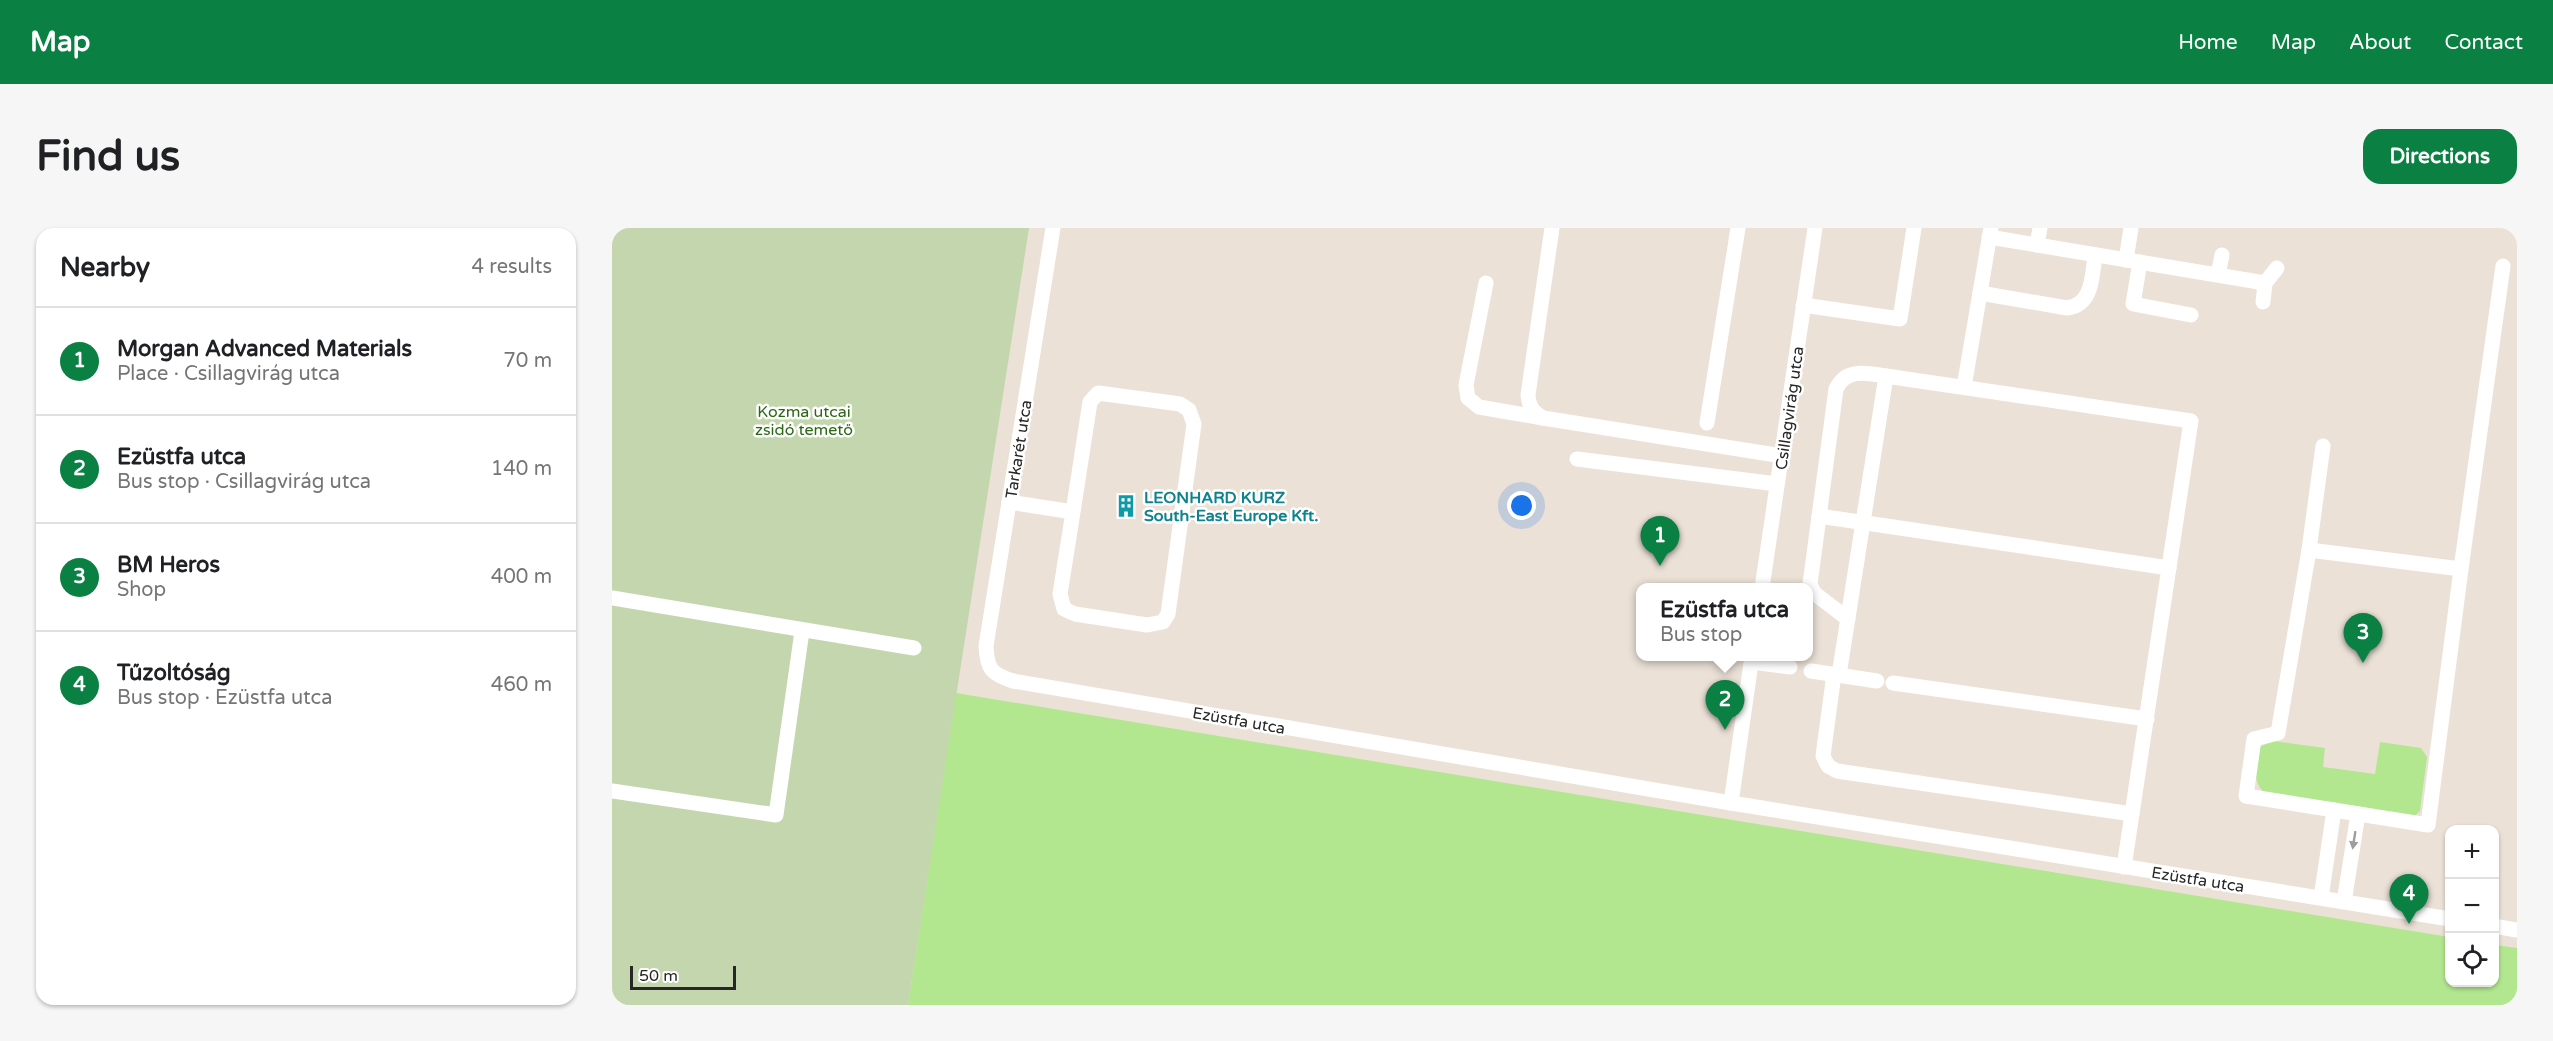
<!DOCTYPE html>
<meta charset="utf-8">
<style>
body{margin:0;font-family:"Varela Round",sans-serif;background:#f6f6f6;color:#202124}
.controls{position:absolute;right:18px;bottom:18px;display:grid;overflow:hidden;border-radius:12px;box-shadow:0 2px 4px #0004}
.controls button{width:54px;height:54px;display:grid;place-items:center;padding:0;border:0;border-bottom:2px solid #e0e0e0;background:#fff;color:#202124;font:30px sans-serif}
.scale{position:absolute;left:18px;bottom:15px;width:106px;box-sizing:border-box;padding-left:6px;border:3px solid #272727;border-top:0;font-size:16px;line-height:21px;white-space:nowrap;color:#272727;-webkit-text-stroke:4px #fff;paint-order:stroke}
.you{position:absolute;left:910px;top:278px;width:21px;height:21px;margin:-15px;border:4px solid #fff;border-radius:50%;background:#1a73e8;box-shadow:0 0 0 9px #1a73e833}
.badge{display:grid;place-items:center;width:39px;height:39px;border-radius:50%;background:#0b8043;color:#fff;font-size:20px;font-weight:700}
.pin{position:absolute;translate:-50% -50px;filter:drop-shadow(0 2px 3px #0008)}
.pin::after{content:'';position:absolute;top:32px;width:21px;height:18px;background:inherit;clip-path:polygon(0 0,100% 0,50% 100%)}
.popup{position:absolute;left:1024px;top:355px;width:177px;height:78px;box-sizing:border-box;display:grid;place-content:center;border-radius:12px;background:#fff;filter:drop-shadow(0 2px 4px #0005);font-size:20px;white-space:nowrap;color:#757577}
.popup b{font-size:22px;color:#202124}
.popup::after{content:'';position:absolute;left:50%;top:100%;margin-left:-12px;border:12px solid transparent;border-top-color:#fff}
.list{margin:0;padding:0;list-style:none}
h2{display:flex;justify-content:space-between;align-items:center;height:78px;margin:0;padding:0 24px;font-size:26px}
h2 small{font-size:20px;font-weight:400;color:#757577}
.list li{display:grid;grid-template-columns:39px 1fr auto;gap:18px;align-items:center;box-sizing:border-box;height:108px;padding:0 24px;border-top:2px solid #e0e0e0}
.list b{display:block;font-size:22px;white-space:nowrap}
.list p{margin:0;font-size:20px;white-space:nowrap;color:#757577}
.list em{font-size:20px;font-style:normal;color:#757577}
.icon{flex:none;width:33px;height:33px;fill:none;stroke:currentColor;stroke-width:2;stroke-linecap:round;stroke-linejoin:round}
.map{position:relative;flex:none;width:1905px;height:777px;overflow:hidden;border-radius:18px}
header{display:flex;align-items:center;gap:36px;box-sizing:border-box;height:84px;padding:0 30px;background:#0b8043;color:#fff}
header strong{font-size:28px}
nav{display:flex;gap:33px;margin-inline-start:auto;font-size:21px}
.intro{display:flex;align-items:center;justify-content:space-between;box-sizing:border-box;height:144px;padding:0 36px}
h1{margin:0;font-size:42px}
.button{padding:15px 27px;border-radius:18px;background:#0b8043;color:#fff;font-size:21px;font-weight:700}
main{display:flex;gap:36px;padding:0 36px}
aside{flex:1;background:#fff;border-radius:18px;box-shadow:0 2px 4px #0004}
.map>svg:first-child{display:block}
.green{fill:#b2e78f}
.cemetery{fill:#c4d6ad}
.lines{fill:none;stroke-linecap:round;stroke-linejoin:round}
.minor{stroke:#fff;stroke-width:15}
.oneway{fill:#9e9e9e}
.labels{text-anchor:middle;stroke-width:5;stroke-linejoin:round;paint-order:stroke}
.street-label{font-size:16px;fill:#272727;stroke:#fff}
.park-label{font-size:16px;fill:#2b6814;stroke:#fff}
.culture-label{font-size:16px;font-weight:bold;fill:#0d838f;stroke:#fff;text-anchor:start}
</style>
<header>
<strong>Map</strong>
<nav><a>Home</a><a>Map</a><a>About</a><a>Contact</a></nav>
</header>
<div class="intro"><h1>Find us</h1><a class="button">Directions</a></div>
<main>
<aside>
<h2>Nearby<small>4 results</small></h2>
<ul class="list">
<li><span class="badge">1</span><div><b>Morgan Advanced Materials</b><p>Place · Csillagvirág utca</p></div><em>70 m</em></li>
<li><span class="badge">2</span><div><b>Ezüstfa utca</b><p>Bus stop · Csillagvirág utca</p></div><em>140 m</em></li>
<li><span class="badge">3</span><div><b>BM Heros</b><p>Shop</p></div><em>400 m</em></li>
<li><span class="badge">4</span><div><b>Tűzoltóság</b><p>Bus stop · Ezüstfa utca</p></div><em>460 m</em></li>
</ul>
</aside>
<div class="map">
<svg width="1905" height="777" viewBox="0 0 1905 777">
<rect width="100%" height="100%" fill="#ebe1d7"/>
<g class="green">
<path d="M 344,465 L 1837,709 L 1838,754 L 1882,754 L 1883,717 L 1905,720 L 1905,777 L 296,777 Z"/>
<path d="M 1662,513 L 1713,520 L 1711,539 L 1763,546 L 1768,514 L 1809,520 L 1815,529 L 1808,583 L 1800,591 L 1656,567 C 1638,555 1644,537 1647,519 Z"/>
</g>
<path class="cemetery" d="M 0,0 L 417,0 L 296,777 L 0,777 Z"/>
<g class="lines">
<g class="minor">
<path d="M 441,0 L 374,418 C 375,441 379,446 401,453 L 1119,575 L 1838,691"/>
<path d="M 940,0 L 916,167 C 917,179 921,184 931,190 L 1170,228"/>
<path d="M 1377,9 L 1653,55 L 1665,40"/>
<path d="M 1425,17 L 1428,0"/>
<path d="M 1514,32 L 1519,0"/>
<path d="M 1528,34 L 1521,76 L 1579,87"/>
<path d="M 1606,47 L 1610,27"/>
<path d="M 874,55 L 854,157 L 856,170 L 867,179 L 931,190"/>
<path d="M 1368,65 L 1455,80 C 1481,77 1480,48 1483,27"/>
<path d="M 1651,74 L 1653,55"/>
<path d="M 1191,77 L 1288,91 L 1302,0"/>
<path d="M 1352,159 L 1379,0"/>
<path d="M 1095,195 L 1126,0"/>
<path d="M 965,231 L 1165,256"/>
<path d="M 397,274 L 461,284 L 478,174 L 486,165 L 568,176 L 577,182 L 582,196 L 556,386 L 551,394 L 535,397 L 463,386 L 452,381 L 448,366 L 461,284"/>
<path d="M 1207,288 L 1557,340"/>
<path d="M 1697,322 L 1849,341 L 1816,597 L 1634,568 L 1642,511 L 1666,505 Z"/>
<path d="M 1697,322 L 1711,218"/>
<path d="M 1849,341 L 1891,38"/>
<path d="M 1150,360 L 1203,0"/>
<path d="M 0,370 L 302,420"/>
<path d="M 1236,391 L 1202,365 L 1198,356 L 1224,161 C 1234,140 1253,145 1274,148"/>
<path d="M 1140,434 L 1178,439"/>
<path d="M 1199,443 L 1265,453"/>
<path d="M 1222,446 L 1211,528 L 1216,538 L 1225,543 L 1520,586"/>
<path d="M 1227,447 L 1274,148 L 1579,193 L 1512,639"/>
<path d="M 1281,455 L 1535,491"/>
<path d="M 0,563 L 164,587 L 190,403"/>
<path d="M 1119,575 L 1140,428"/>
<path d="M 1709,670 L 1722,582"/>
<path d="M 1732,674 L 1746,586"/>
<path d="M 1882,698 L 1905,702"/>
</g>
</g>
<defs><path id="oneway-solid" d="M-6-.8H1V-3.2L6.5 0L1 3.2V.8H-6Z" transform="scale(1.5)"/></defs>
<use class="oneway" href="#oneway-solid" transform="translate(1742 612) rotate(99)"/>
<defs>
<g id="building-bare" transform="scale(1.8)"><path d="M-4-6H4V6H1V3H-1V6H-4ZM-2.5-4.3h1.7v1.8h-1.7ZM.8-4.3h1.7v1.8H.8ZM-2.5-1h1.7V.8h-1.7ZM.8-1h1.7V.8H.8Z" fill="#0f9aa8" stroke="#fff" stroke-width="2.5" paint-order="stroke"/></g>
</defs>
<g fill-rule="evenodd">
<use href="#building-bare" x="514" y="278"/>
</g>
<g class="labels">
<g class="street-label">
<text transform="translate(1177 180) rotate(-82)" y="6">Csillagvirág utca</text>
<text transform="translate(406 221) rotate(-81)" y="6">Tarkarét utca</text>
<text transform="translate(627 492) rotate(10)" y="6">Ezüstfa utca</text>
<text transform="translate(1586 651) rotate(9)" y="6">Ezüstfa utca</text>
</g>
<g class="park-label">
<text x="192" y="189">Kozma utcai<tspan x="192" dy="18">zsidó temető</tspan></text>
</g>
<g class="culture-label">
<text x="532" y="275">LEONHARD KURZ<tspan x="532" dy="18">South-East Europe Kft.</tspan></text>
</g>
</g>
</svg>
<div class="controls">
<button>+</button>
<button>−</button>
<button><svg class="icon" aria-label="locate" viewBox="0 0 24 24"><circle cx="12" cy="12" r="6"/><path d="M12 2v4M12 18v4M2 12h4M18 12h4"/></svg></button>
</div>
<div class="scale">50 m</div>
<div class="you"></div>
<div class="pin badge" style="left:1048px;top:338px">1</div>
<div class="pin badge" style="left:1113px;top:502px">2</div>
<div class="popup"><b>Ezüstfa utca</b>Bus stop</div>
<div class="pin badge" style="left:1751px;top:435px">3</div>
<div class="pin badge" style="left:1797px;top:696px">4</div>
</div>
</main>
